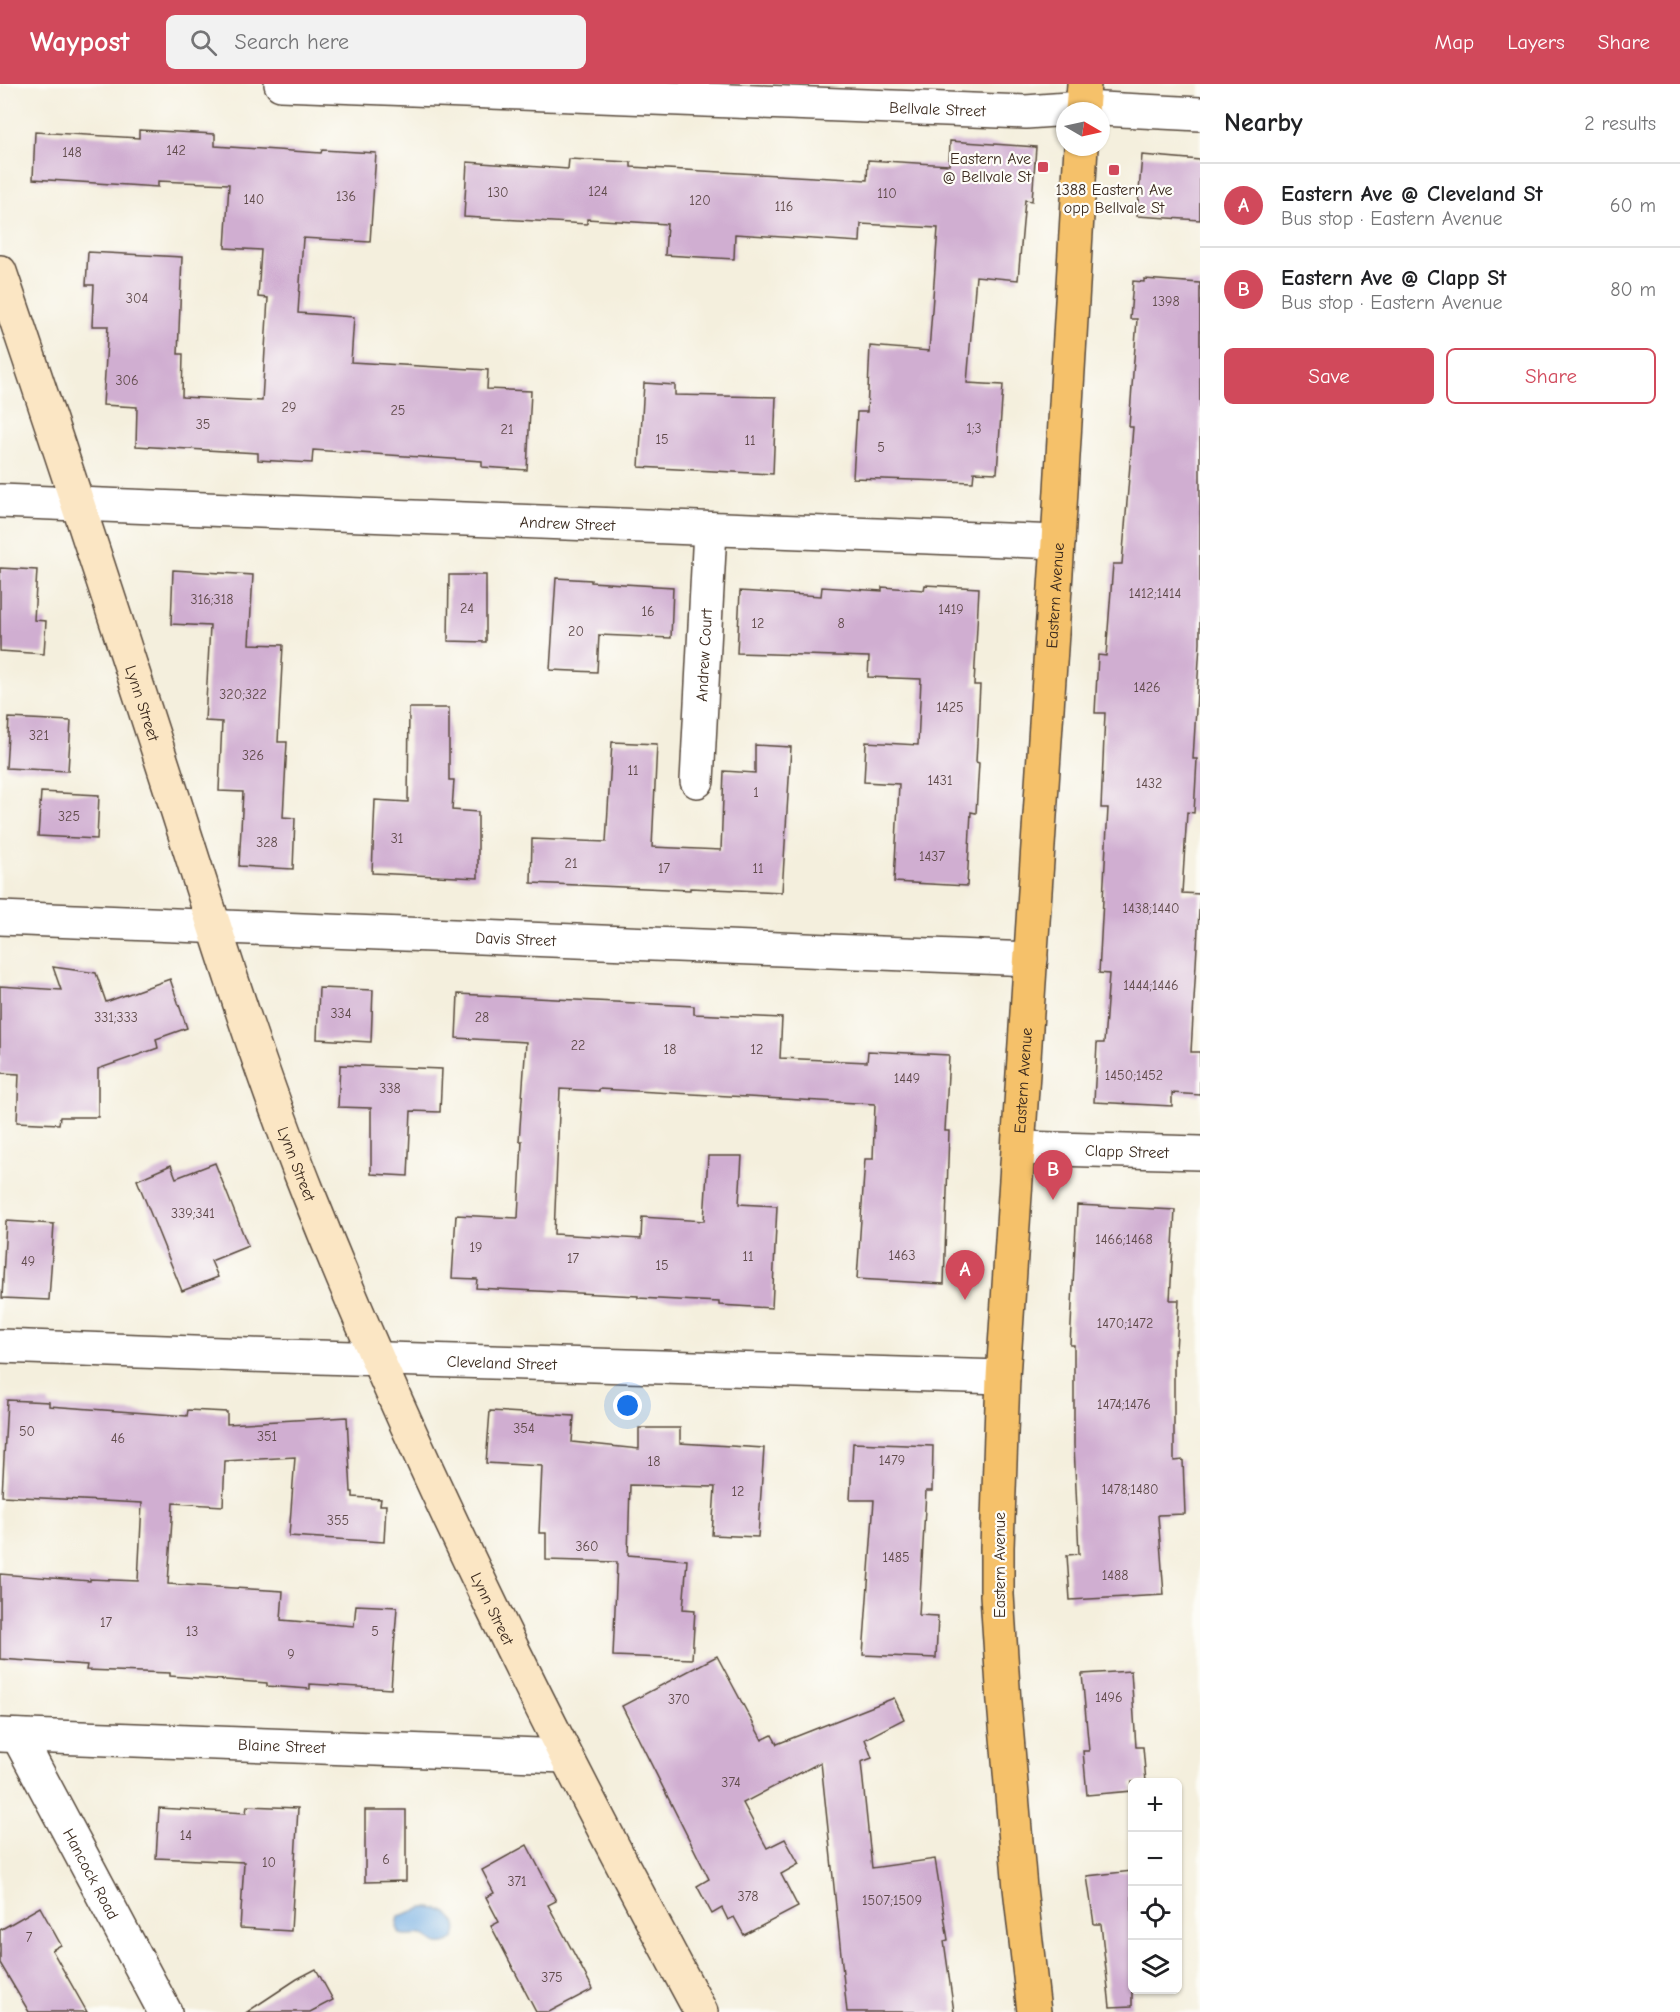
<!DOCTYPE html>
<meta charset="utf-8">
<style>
body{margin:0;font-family:"Comic Neue",sans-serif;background:#f2f2f2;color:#202124}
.controls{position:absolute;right:18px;bottom:18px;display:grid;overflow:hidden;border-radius:9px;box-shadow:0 2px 4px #0004}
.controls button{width:54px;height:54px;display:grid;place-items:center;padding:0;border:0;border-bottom:2px solid #e0e0e0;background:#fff;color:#202124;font:30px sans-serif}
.compass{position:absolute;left:1056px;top:18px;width:54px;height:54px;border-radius:50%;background:#fff;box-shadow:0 2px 4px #0004;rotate:99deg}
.you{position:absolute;left:628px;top:1322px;width:21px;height:21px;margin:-15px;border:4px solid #fff;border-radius:50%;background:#1a73e8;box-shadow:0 0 0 9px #1a73e833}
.badge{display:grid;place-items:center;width:39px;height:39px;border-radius:50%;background:#d1495b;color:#fff;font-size:20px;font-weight:700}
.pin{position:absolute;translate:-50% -50px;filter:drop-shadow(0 2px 3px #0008)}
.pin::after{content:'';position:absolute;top:32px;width:21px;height:18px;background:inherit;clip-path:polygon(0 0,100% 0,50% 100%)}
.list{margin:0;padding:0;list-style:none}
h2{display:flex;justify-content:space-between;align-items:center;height:78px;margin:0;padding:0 24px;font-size:26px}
h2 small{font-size:20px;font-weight:400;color:#757577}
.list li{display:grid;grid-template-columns:39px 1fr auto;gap:18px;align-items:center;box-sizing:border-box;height:84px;padding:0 24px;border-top:2px solid #e0e0e0}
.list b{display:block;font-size:22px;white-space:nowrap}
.list p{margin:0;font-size:20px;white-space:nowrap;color:#757577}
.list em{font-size:20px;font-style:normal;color:#757577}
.actions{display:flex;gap:12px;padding:18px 24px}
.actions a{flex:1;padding:14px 0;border:2px solid #d1495b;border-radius:9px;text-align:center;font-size:21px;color:#d1495b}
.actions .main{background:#d1495b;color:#fff}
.icon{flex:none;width:33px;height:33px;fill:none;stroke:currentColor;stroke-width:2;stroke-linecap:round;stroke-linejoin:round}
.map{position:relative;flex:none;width:1200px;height:1928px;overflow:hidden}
header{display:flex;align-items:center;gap:36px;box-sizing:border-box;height:84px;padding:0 30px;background:#d1495b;color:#fff}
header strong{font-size:28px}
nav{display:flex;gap:33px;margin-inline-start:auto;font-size:21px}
.search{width:420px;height:54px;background:#f2f2f2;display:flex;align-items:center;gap:15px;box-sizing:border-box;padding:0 21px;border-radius:9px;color:#757577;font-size:22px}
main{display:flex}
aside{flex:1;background:#fff}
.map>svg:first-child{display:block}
.water{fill:#71ace2;stroke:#566b80;stroke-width:1.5}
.building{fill:#d0aed1}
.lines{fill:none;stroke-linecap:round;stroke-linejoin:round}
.street-casing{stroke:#57483b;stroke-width:36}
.secondary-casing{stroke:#57483b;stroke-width:36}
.primary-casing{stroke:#57483b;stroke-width:36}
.street{stroke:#fff;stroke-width:33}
.secondary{stroke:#fbe6c4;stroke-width:33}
.primary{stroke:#f5c16b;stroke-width:33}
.poi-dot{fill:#d1495b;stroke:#fdfcf7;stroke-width:2}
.labels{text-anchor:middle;stroke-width:4.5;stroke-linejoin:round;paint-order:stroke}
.number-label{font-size:14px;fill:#604b4b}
.street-label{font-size:16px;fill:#3b2a1e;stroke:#fdfcf7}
.poi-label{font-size:16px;fill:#3b2a1e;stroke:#fdfcf7;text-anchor:end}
</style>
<header>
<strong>Waypost</strong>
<div class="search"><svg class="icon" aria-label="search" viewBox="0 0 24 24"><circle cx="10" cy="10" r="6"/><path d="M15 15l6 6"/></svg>Search here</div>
<nav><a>Map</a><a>Layers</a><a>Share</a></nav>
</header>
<main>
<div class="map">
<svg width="1200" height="1928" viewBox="0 0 1200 1928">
<rect width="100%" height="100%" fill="#fdfcf7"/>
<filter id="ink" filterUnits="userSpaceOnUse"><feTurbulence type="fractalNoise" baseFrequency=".0167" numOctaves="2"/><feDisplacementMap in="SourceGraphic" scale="12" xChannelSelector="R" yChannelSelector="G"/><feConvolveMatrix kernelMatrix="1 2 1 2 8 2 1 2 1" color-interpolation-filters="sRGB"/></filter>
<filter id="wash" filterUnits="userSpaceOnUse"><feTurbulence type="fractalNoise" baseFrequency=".008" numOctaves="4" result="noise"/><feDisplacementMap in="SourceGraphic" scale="24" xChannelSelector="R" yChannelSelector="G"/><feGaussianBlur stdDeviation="1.35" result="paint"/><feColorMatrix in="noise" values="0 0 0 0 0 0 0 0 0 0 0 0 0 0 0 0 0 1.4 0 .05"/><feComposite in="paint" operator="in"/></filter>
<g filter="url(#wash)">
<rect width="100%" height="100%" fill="#f4efdd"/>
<path class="water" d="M 423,1824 C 466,1822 464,1863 439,1860 C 432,1859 430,1852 423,1851 C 415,1849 408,1853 400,1850 L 397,1843 L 399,1832 Z"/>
<g id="blocks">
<g class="building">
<path d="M 139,46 L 215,50 L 215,62 L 321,69 L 322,66 L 376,69 L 370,158 L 303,154 L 298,229 L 354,233 L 351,278 L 488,286 L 487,305 L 531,307 L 527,386 L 482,383 L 482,377 L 313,366 L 312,379 L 258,376 L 258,369 L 136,362 L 137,323 L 103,321 L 108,242 L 92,242 L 94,201 L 86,201 L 88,168 L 182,173 L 178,270 L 183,270 L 182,313 L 262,317 L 268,214 L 258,213 L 261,166 L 225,164 L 229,100 L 158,97 L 158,103 L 33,95 L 35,48 L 139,54 Z"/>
<path d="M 950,57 L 1036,63 L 1032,117 L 1025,116 L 1018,196 L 976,192 L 967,299 L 1003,301 L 997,389 L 974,388 L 973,398 L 853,394 L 857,328 L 867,328 L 870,262 L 929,267 L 938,144 L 861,140 L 860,158 L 735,150 L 734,175 L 665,171 L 667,140 L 587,135 L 587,140 L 464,133 L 467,78 L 568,85 L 569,75 L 631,78 L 631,83 L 867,96 L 868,76 L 949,81 Z"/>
<path d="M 1142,71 L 1200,76 L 1200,136 L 1137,132 Z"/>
<path d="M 1144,195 L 1200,199 L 1200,559 L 1193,675 L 1197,675 L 1194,729 L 1187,728 L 1182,809 L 1200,810 L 1191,968 L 1200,968 L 1200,1011 L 1172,1009 L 1172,1022 L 1094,1018 L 1097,959 L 1104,959 L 1109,890 L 1099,889 L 1108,724 L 1101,724 L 1105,629 L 1095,629 L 1098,571 L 1106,572 L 1113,480 L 1122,480 L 1133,343 L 1129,343 L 1137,235 L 1130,235 L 1133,197 L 1144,198 Z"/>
<path d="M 644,299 L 675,301 L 675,311 L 776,313 L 773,390 L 639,383 Z"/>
<path d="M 0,484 L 37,486 L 34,536 L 46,537 L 44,570 L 0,567 Z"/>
<path d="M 173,486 L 253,491 L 249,560 L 283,561 L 278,658 L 287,658 L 283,733 L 295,734 L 293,785 L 239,782 L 243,708 L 219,707 L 222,638 L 205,637 L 210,542 L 171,540 Z"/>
<path d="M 449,491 L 486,491 L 486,558 L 448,557 Z"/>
<path d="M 556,494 L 591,496 L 591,498 L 673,503 L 671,554 L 599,551 L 597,588 L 550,586 Z"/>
<path d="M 925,501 L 979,504 L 974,601 L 980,601 L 976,678 L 979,679 L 976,729 L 971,728 L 967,802 L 894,798 L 899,700 L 864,698 L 866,658 L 918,661 L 921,595 L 868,593 L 869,573 L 737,569 L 740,507 L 821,512 L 822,503 L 882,507 L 882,503 L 924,506 Z"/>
<path d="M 409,624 L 449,624 L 449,696 L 454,696 L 452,726 L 478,728 L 478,794 L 372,789 L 375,716 L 408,718 Z"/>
<path d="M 9,634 L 71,637 L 68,687 L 6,684 Z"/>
<path d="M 612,658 L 657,660 L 652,763 L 721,766 L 724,687 L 755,689 L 755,661 L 791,663 L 782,808 L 690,804 L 690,806 L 531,799 L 532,755 L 606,758 Z"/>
<path d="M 41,708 L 99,711 L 97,755 L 38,752 Z"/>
<path d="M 53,883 L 96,889 L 106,918 L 170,895 L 187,944 L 156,955 L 158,964 L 98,985 L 98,1033 L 60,1033 L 59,1040 L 17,1038 L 19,990 L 0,989 L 0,902 L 61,906 Z"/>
<path d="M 319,904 L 373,906 L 371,958 L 317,955 Z"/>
<path d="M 458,910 L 694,922 L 694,930 L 782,934 L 780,974 L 867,978 L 868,967 L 949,971 L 945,1047 L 949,1047 L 944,1200 L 857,1195 L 865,1075 L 873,1075 L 875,1020 L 599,1005 L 599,1007 L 560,1005 L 554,1150 L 641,1155 L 642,1133 L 704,1137 L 708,1072 L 742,1072 L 739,1120 L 777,1122 L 772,1224 L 719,1221 L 719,1218 L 638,1214 L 638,1212 L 476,1204 L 477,1195 L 452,1194 L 456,1131 L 518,1134 L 522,1057 L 519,1057 L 526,958 L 456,954 Z"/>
<path d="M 340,981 L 442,985 L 440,1028 L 411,1027 L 408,1092 L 371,1090 L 371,1024 L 338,1023 Z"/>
<path d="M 215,1079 L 248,1162 L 211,1177 L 218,1193 L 182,1207 L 137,1096 L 171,1081 L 176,1094 Z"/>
<path d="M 1077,1121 L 1175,1126 L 1170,1216 L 1179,1216 L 1176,1266 L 1174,1266 L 1174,1377 L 1183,1376 L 1185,1430 L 1158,1431 L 1164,1511 L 1070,1516 L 1067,1471 L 1079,1470 L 1074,1361 L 1074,1261 L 1070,1261 Z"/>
<path d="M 6,1137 L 54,1140 L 49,1216 L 2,1214 Z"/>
<path d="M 7,1316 L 49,1318 L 49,1322 L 187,1332 L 188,1326 L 227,1328 L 227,1340 L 347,1333 L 351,1408 L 353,1408 L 353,1413 L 381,1415 L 380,1421 L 386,1421 L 384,1458 L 289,1452 L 295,1373 L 225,1377 L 223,1422 L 173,1419 L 168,1500 L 283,1507 L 281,1536 L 354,1542 L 356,1521 L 397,1523 L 391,1605 L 310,1600 L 310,1605 L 267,1602 L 267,1599 L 170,1592 L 170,1589 L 86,1586 L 87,1581 L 0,1575 L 0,1490 L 90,1497 L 90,1495 L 138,1497 L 142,1419 L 2,1412 Z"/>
<path d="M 490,1327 L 574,1332 L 572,1358 L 639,1365 L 639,1344 L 680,1344 L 680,1359 L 764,1364 L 758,1453 L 712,1451 L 715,1403 L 630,1401 L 628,1471 L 687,1476 L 683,1525 L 695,1526 L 692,1575 L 613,1572 L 617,1478 L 546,1476 L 546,1449 L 539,1449 L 542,1382 L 486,1379 Z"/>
<path d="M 853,1359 L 933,1362 L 932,1407 L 926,1407 L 919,1531 L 938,1532 L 936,1574 L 863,1571 L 874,1416 L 850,1416 Z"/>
<path d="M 717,1572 L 762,1656 L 772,1651 L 777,1660 L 894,1614 L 904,1635 L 865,1655 L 872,1674 L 861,1678 L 872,1784 L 935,1775 L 948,1856 L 944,1857 L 954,1928 L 847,1928 L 821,1678 L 743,1719 L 767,1764 L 785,1755 L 799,1780 L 781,1790 L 798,1823 L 744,1851 L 734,1833 L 728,1836 L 722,1824 L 712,1830 L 697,1802 L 709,1795 L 622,1622 Z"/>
<path d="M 1131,1587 L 1136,1663 L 1143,1663 L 1146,1698 L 1132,1698 L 1132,1707 L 1087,1711 L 1083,1667 L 1089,1667 L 1082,1590 Z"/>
<path d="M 247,1722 L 298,1724 L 291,1847 L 240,1844 L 244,1778 L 156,1774 L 159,1724 L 246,1729 Z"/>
<path d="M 365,1726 L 406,1726 L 406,1797 L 365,1798 Z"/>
<path d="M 527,1761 L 556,1817 L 548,1821 L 593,1905 L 549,1928 L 536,1928 L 491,1842 L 499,1838 L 486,1813 L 494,1809 L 482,1786 Z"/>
<path d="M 1132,1787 L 1132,1922 L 1110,1923 L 1101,1840 L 1094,1840 L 1087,1792 Z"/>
<path d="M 40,1823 L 61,1861 L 52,1866 L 87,1928 L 29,1928 L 0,1879 L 0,1846 Z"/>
<path d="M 316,1885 L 333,1916 L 310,1928 L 247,1928 L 297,1895 Z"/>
</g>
</g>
</g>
<g filter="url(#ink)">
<use href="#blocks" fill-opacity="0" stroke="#57483b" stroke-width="1.5"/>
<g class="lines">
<g class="street-casing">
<g id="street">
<path id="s1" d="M 281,0 L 1026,28 L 1082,24 L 1200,30"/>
<path id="s2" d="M 0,417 L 1058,458"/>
<path id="s3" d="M 697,697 L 710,446"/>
<path id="s4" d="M 0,834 L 1031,875"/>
<path id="s5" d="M 1019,1064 L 1200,1069"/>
<path id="s6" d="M 0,1262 L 249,1271 L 1003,1293"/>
<path id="s7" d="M 0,1651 L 565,1672"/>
<path id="s8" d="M 18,1652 L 165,1928"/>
</g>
</g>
<g class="secondary-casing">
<g id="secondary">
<path id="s9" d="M 0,188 C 57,355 112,523 166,691 C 211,831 254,973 309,1111 C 421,1392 557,1662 701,1928"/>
</g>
</g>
<g class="primary-casing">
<g id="primary">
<path d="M 1082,27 L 1084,0"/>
<path id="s10" d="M 1034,1928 L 1020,1804 L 1004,1618 L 997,1511 L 997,1463 L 1003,1293 L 1058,458 L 1081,63"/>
</g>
</g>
<use href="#street" class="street"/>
<use href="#secondary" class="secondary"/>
<use href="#primary" class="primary"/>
</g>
</g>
<g class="poi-dot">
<rect x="1037" y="77" width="12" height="12" rx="3"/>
<rect x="1108" y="80" width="12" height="12" rx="3"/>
</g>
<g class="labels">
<g class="number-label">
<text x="176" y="71">142</text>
<text x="72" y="73">148</text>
<text x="598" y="112">124</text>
<text x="498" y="113">130</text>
<text x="887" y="114">110</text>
<text x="346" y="117">136</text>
<text x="254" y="120">140</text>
<text x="700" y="121">120</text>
<text x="784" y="127">116</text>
<text x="137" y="219">304</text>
<text x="1166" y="222">1398</text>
<text x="127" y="301">306</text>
<text x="289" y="328">29</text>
<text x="398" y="331">25</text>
<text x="203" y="345">35</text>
<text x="974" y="349">1;3</text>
<text x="507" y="350">21</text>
<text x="662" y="360">15</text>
<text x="750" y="361">11</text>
<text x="881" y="368">5</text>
<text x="1155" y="514">1412;1414</text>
<text x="212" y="520">316;318</text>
<text x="467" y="529">24</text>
<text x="951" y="530">1419</text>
<text x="648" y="532">16</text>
<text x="758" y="544">12</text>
<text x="841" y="544">8</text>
<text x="576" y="552">20</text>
<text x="1147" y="608">1426</text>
<text x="243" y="615">320;322</text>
<text x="950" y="628">1425</text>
<text x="39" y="656">321</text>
<text x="253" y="676">326</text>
<text x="633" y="691">11</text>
<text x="940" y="701">1431</text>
<text x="1149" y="704">1432</text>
<text x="756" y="713">1</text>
<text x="69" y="737">325</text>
<text x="397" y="759">31</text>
<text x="267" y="763">328</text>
<text x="932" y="777">1437</text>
<text x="571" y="784">21</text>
<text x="664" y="789">17</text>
<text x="758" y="789">11</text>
<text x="1151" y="829">1438;1440</text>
<text x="1151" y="906">1444;1446</text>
<text x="341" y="934">334</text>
<text x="116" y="938">331;333</text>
<text x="482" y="938">28</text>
<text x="578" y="966">22</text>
<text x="670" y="970">18</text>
<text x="757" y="970">12</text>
<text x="1134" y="996">1450;1452</text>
<text x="907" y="999">1449</text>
<text x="390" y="1009">338</text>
<text x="193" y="1134">339;341</text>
<text x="1124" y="1160">1466;1468</text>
<text x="476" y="1168">19</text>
<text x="902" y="1176">1463</text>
<text x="748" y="1177">11</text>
<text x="573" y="1179">17</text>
<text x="28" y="1182">49</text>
<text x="662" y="1186">15</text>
<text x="1125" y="1244">1470;1472</text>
<text x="1124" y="1325">1474;1476</text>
<text x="524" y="1349">354</text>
<text x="27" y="1352">50</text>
<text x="267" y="1357">351</text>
<text x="118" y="1359">46</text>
<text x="892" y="1381">1479</text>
<text x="654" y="1382">18</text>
<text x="1130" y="1410">1478;1480</text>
<text x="738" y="1412">12</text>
<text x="338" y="1441">355</text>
<text x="587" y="1467">360</text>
<text x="896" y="1478">1485</text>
<text x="1115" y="1496">1488</text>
<text x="106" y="1543">17</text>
<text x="192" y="1552">13</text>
<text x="375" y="1552">5</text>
<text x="291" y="1575">9</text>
<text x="1109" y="1618">1496</text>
<text x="679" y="1620">370</text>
<text x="731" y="1703">374</text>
<text x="186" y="1756">14</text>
<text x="386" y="1780">6</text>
<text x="269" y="1783">10</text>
<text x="517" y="1802">371</text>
<text x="748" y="1817">378</text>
<text x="892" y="1821">1507;1509</text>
<text x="29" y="1858">7</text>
<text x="552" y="1898">375</text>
</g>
<g class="street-label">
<text dy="6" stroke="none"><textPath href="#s1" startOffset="657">Bellvale Street</textPath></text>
<text dy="6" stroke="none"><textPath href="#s2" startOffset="568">Andrew Street</textPath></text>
<text dy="6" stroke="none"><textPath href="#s10" startOffset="1420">Eastern Avenue</textPath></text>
<text dy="6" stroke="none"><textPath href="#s3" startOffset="126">Andrew Court</textPath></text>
<text dy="6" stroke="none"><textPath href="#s9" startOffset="454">Lynn Street</textPath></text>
<text dy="6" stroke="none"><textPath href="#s4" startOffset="516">Davis Street</textPath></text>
<text dy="6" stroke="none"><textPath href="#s10" startOffset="934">Eastern Avenue</textPath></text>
<text dy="6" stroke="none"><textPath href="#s5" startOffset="108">Clapp Street</textPath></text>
<text dy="6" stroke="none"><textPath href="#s9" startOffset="940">Lynn Street</textPath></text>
<text dy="6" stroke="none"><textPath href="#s6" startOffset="502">Cleveland Street</textPath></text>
<text transform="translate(999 1481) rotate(-90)" y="6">Eastern Avenue</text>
<text dy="6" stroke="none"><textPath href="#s9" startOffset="1426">Lynn Street</textPath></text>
<text dy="6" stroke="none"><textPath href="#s7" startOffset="282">Blaine Street</textPath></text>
<text dy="6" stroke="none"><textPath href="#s8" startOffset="156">Hancock Road</textPath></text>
</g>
<g class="poi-label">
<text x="1031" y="80">Eastern Ave<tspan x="1031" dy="18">@ Bellvale St</tspan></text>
<text x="1114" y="111" text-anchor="middle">1388 Eastern Ave<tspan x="1114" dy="18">opp Bellvale St</tspan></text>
</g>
</g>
</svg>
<div class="controls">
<button>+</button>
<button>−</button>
<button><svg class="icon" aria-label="locate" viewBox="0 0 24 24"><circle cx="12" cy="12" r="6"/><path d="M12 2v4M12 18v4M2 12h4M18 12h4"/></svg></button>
<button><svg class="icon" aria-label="layers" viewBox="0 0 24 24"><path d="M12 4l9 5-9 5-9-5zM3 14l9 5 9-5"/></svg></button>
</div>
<svg class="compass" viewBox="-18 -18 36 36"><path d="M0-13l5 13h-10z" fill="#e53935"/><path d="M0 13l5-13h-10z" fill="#757577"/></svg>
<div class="you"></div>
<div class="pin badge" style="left:965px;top:1216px">A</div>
<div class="pin badge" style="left:1053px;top:1116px">B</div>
</div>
<aside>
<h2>Nearby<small>2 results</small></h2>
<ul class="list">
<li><span class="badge">A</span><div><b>Eastern Ave @ Cleveland St</b><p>Bus stop · Eastern Avenue</p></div><em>60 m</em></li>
<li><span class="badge">B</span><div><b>Eastern Ave @ Clapp St</b><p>Bus stop · Eastern Avenue</p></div><em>80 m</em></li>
</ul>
<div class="actions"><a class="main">Save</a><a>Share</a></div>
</aside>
</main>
